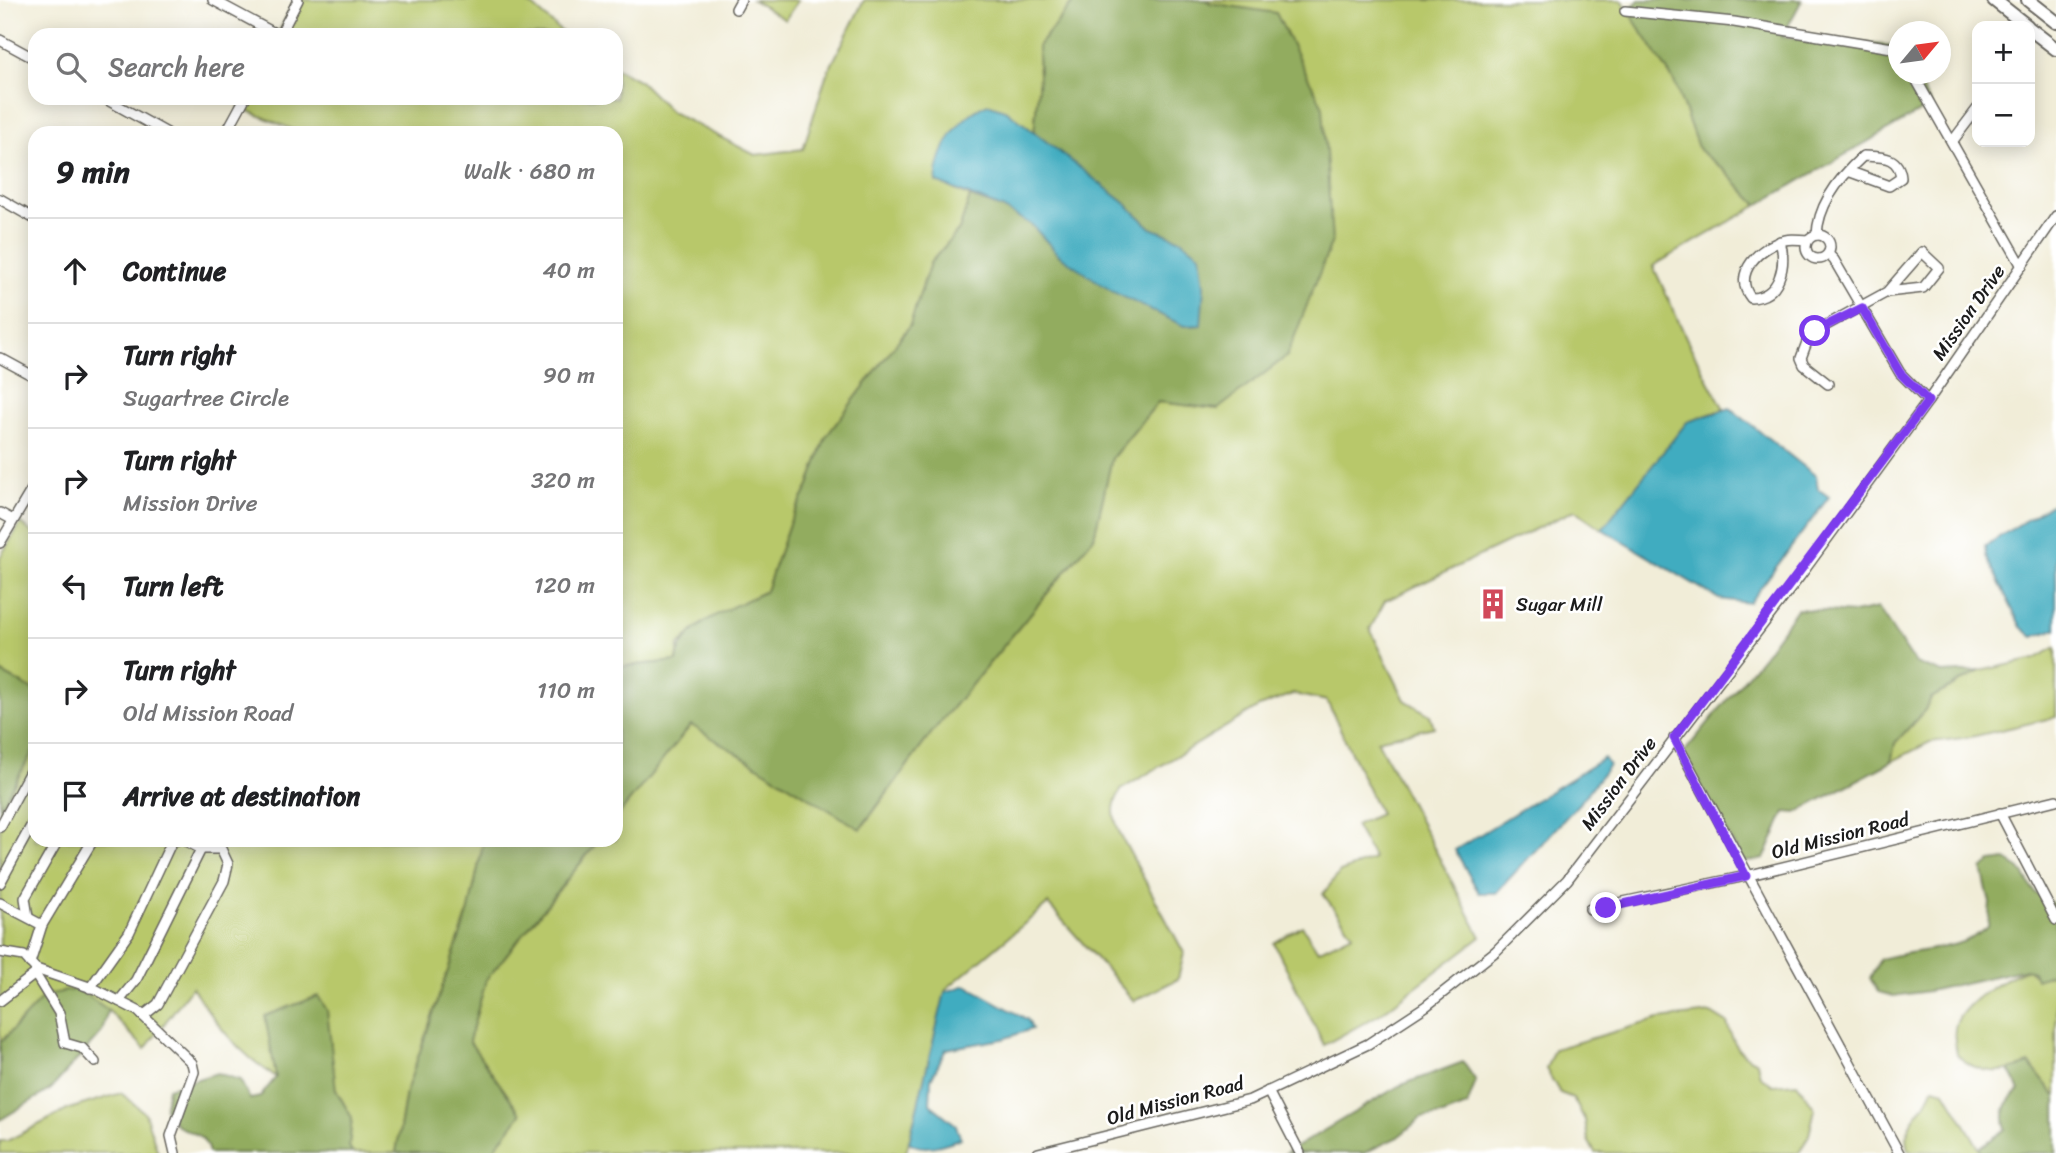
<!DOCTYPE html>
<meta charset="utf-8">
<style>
body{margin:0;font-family:Sriracha,sans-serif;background:#f6f6f6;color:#202124}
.controls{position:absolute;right:21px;top:21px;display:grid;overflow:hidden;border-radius:14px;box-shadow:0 4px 18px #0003}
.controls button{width:63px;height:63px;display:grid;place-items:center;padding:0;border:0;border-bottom:2px solid #e0e0e0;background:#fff;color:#202124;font:35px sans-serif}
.compass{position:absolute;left:1888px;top:21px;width:63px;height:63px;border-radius:50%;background:#fff;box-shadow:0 4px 18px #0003;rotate:61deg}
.stop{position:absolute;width:21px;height:21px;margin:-16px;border:5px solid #7c3aed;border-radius:50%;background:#fff}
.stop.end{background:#7c3aed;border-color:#fff;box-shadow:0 2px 7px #0008}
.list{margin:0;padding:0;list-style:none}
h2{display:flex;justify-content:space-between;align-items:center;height:91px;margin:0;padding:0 28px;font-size:30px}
h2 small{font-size:23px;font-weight:400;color:#757577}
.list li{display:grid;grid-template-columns:46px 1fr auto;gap:21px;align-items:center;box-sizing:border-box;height:105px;padding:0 28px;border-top:2px solid #e0e0e0}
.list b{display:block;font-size:26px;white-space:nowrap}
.list p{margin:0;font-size:23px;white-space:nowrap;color:#757577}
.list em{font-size:23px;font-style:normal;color:#757577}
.icon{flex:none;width:38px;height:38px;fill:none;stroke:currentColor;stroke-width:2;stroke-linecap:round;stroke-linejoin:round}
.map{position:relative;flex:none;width:2056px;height:1153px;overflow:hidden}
.search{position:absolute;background:#fff;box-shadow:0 4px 18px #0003;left:28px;top:28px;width:595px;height:77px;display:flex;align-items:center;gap:18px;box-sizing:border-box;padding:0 24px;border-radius:21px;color:#757577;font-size:26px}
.panel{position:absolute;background:#fff;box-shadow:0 4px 18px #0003;left:28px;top:126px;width:595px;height:721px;border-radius:21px}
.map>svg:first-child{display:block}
.green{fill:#b8c86a;stroke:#6a7243;stroke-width:2}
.forest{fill:#92ac5e;stroke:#57643d;stroke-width:2}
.water{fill:#41acc0;stroke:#2e646e;stroke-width:2}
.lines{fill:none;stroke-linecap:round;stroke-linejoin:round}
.minor-casing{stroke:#67655e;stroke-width:12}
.major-casing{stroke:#67655e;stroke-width:16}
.minor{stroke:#fff;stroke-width:9}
.major{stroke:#fff;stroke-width:12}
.route{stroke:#7c3aed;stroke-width:9}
.labels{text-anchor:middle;stroke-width:5;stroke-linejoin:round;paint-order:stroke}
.street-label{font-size:19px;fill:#1c1c1c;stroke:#fff}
.poi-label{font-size:19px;fill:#1c1c1c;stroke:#fff;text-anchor:start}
</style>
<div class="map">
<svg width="2056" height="1153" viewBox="0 0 2056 1153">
<rect width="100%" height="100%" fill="#fff"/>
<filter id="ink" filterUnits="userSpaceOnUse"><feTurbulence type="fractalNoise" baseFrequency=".0143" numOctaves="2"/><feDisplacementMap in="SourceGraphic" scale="14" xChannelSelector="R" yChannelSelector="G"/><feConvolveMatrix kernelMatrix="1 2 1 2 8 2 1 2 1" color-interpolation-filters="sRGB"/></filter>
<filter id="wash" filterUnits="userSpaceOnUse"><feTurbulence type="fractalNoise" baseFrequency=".00686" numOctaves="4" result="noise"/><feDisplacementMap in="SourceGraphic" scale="28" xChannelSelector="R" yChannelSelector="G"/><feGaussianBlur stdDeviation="1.57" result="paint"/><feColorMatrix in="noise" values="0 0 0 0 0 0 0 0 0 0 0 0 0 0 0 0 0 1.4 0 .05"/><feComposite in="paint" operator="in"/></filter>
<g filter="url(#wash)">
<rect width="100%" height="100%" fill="#f1edd8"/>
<g class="green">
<path d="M 295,0 L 521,0 L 534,7 L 565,35 L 277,35 Z"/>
<path d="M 753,0 L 798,0 L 785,20 Z"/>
<path d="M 864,0 L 1075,0 L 1038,46 L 1039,76 L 1034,135 L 1007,111 L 936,181 L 970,197 L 959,230 L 930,263 L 910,325 L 826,437 L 808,488 L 789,524 L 766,591 L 704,622 L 679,645 L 677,661 L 616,667 L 616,133 L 301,133 L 239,107 L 244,98 L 616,98 L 616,68 L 640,81 L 671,112 L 755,155 L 803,149 L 826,76 Z"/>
<path d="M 1206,0 L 1622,0 L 1674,81 L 1699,150 L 1723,169 L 1758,205 L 1653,266 L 1690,346 L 1724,409 L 1687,422 L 1602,529 L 1575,510 L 1385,601 L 1370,629 L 1405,700 L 1430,715 L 1434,727 L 1377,740 L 1481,937 L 1380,1014 L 1324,1045 L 1274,943 L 1302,926 L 1318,951 L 1353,934 L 1323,894 L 1340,872 L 1374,859 L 1355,825 L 1380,814 L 1327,701 L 1293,694 L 1259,707 L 1122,789 C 1110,806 1113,817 1121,836 L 1184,953 L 1178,979 L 1134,1001 L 1048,904 L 946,989 L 906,1153 L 491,1153 L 521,1114 L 469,1041 L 486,980 L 599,840 L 616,840 L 616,818 L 691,724 L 861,829 L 933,731 L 1094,537 L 1112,458 L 1158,402 L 1218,409 L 1209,3 Z"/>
<path d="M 21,523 L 35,535 L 35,691 L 0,672 L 0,557 Z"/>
<path d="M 2056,647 L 2056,717 L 1971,737 L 1930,742 L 1891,762 L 1895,743 L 1925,710 L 1931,698 L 1980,671 L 2035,659 Z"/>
<path d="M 35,748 L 35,840 L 484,840 L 469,910 L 406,1092 L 396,1153 L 352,1153 L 349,1146 L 352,1118 L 336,1090 L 331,1067 L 331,1042 L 276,1077 C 237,1052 217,1025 192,987 L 145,1049 L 108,1010 L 45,995 L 0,1043 L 0,808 Z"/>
<path d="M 2027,969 L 2034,975 L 2056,972 L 2056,1097 L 2030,1064 C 2003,1074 1979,1076 1957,1055 C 1956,1045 1952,1032 1957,1022 C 1967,1000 2005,978 2027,969 Z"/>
<path d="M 1711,1013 L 1727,1023 C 1733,1042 1738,1054 1757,1062 L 1760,1076 L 1773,1085 L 1797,1083 L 1815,1109 L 1809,1135 L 1799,1153 L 1595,1153 L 1588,1140 L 1585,1120 L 1573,1098 L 1560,1093 L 1546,1069 L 1554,1049 L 1659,1019 Z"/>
<path d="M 1933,1088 L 1945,1091 L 1982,1153 L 1909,1151 C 1900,1117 1925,1115 1933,1088 Z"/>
<path d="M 121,1093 L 145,1113 L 158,1153 L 0,1153 L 0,1141 L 7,1141 L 69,1109 Z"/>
</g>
<g class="forest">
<path d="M 1075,0 L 1206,0 L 1210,3 L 1276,13 L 1323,107 L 1332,241 L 1287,356 L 1218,409 L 1158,402 L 1112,458 L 1094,537 L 933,731 L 860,829 L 691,725 L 616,818 L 616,667 L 677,661 C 682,622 735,607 766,591 L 789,524 L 808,488 L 826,437 L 910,325 L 930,263 L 959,230 L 970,197 L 1002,208 L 1032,225 L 1059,255 L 1154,309 L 1184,326 L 1201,325 L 1201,310 L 1181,240 L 1151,228 L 1125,203 L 1034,135 L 1039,76 L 1038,46 Z"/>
<path d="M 1639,0 L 1802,0 L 1782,37 L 1898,46 L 1898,74 L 1914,74 L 1931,105 L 1758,205 L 1723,169 L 1699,150 L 1674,81 L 1628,11 Z"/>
<path d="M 1878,608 L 1915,663 L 1942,673 L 1980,671 L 1931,698 L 1925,710 L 1895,743 L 1891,762 L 1796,813 L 1785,812 L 1764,859 L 1744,862 L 1681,756 L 1763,656 L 1797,609 L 1854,613 Z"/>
<path d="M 0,672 L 35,691 L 35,748 L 0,808 Z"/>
<path d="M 484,840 L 599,840 L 486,980 L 469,1041 L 521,1114 L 491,1153 L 396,1153 L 406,1092 L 469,910 Z"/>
<path d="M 2006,860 L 2020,869 L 2035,893 L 2056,905 L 2056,972 L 2036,979 L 2033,971 L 2026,969 L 1929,991 L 1893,996 L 1878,992 L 1870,978 L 1880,959 C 1916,948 1959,953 1988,927 L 1990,903 L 1982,869 L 1991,862 Z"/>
<path d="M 78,989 L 108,1010 L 102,1032 L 51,1089 L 0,1120 L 0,1043 L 45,995 Z"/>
<path d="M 318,996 L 327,1010 L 336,1090 L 352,1118 L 349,1146 L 352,1153 L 209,1153 C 203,1128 189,1137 175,1123 C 171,1119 168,1113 165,1108 L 168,1088 L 217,1073 L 240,1080 L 250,1099 L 260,1097 L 276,1077 L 265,1016 Z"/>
<path d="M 1463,1062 L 1476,1081 L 1467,1106 L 1443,1115 L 1421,1118 L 1398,1137 L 1364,1153 L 1286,1153 L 1399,1086 Z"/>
<path d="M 2030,1064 L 2056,1097 L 2056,1153 L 1982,1153 L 1979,1148 L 2006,1129 C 2000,1112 2007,1101 2020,1090 L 2009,1070 Z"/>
</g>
<g class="water">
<path d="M 988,104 L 1007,111 L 1125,203 L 1151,228 L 1181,240 L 1200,254 L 1204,286 L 1201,325 L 1184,326 L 1113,292 L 1059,255 L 1032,225 L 1002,208 L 936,182 C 938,149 957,117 988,104 Z"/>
<path d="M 1730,408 L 1816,476 L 1818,489 L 1829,497 L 1749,603 L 1719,599 L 1602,529 L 1687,422 Z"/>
<path d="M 2056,501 L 2056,629 L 2033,637 L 2021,627 L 1986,556 L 1985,546 Z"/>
<path d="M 1604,758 L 1609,765 L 1583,799 L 1496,893 L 1479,893 L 1455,850 Z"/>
<path d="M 966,985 L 1028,1020 L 1032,1029 L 1003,1039 L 946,1049 L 931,1079 L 930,1104 L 955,1124 L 961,1138 C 946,1144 923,1153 909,1142 L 945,992 Z"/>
</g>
</g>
<g filter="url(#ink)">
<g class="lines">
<g class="minor-casing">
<g id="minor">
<path d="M 213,0 L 278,35"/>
<path d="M 736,9 L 741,0"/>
<path d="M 1625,11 L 1734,22 L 1892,48 L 1898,55"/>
<path d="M 280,35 L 298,0"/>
<path d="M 0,40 L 35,59"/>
<path d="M 1913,74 L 2022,266"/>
<path d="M 104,98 L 167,133"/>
<path d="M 226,133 L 245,98"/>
<path d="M 1952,142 L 1977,109"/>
<path d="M 0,199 L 35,219"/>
<path d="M 1817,235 C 1818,204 1840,177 1863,156 C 1881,157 1899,155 1901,178 L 1889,186 L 1848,171"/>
<circle cx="1818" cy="247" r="12"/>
<path d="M 1780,241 C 1787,265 1780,297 1751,298 C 1731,273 1761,246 1785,240 C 1792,238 1800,240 1808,240"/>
<path d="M 1828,254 L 1834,260 L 1900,373 L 1928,401"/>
<path d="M 0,358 L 35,377"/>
<path d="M 1828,384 L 1804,365 L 1801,358 L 1810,334 L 1887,292 L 1922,252 L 1939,268 L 1923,288 L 1887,292"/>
<path d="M 0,513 L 13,520"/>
<path d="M 0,543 L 35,484"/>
<path d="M 1674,738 L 1899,1153"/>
<path d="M 2000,813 L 2056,920"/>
<path d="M 0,827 L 35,762"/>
<path d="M 0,883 L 35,819"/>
<path d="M 0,903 L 42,925 L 30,963"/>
<path d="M 1590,909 L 1746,876 L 2056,800"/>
<path d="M 28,917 L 25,898 L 58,840"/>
<path d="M 42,925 L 93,840"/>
<path d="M 0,952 L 24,956 L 36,969 L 35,974 L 0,1001"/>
<path d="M 36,969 L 95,989 L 138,1011 L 192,1063 L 194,1072 L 171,1136 L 175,1153"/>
<path d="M 35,974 L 59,1013 L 65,1043 L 82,1048 L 95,1062"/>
<path d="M 90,988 L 129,933 L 172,841 L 177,840"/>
<path d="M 119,1001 L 136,980 L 201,849"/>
<path d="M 143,1016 L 158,1004 L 224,881 L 228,864 L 221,849 L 201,849 L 184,840"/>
<path d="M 1268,1091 L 1300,1153"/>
<path d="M 1038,1153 L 1250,1100 L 1368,1044 L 1426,1006 L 1496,951 L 1567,880 L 1800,576 L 1928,401 L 2056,216"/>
</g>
</g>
<g class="major-casing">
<g id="major">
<path d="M 1994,0 L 2027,26"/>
<path d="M 2028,0 L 2056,22"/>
<path d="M 2030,29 L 2056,49"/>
</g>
</g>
<use href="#minor" class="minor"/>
<use href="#major" class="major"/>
</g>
</g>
<g class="lines" filter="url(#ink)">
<path class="route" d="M 1606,908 L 1746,876 L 1674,738 L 1928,401 L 1900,373 L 1862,308 L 1815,331"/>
</g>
<defs>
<g id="building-bare" transform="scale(2.415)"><path d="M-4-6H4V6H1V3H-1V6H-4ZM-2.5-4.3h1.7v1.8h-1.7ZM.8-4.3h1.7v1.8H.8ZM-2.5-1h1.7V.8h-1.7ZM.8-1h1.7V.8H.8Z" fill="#d1495b" stroke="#fff" stroke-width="2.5" paint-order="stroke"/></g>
</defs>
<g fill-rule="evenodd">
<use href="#building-bare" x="1493" y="604"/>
</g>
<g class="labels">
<g class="street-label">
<text transform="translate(1968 312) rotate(-55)" y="7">Mission Drive</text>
<text transform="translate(1618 783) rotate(-53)" y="7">Mission Drive</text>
<text transform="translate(1840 835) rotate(-14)" y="7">Old Mission Road</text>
<text transform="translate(1175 1100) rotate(-15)" y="7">Old Mission Road</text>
</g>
<g class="poi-label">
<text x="1516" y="611">Sugar Mill</text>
</g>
</g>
</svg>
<div class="controls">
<button>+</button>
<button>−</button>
</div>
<svg class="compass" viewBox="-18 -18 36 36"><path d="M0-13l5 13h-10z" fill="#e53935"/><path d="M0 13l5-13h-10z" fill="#757577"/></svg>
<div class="stop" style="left:1815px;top:331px"></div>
<div class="stop end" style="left:1606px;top:908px"></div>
<div class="search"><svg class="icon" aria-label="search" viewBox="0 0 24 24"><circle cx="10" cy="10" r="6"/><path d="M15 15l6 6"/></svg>Search here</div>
<section class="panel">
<h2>9 min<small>Walk · 680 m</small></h2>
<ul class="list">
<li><svg class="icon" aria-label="ahead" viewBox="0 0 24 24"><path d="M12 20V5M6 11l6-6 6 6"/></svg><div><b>Continue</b></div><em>40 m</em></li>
<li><svg class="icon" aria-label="right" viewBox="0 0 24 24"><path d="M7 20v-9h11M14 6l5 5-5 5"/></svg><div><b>Turn right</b><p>Sugartree Circle</p></div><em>90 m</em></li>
<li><svg class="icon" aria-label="right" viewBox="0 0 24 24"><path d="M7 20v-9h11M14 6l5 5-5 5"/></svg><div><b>Turn right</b><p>Mission Drive</p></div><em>320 m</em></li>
<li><svg class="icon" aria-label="left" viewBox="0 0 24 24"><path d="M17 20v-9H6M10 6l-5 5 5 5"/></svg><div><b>Turn left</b></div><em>120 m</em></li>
<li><svg class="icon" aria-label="right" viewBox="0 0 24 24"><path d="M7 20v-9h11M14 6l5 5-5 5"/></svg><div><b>Turn right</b><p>Old Mission Road</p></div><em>110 m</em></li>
<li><svg class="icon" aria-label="arrive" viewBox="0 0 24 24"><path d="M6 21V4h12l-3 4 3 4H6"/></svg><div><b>Arrive at destination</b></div></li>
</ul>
</section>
</div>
